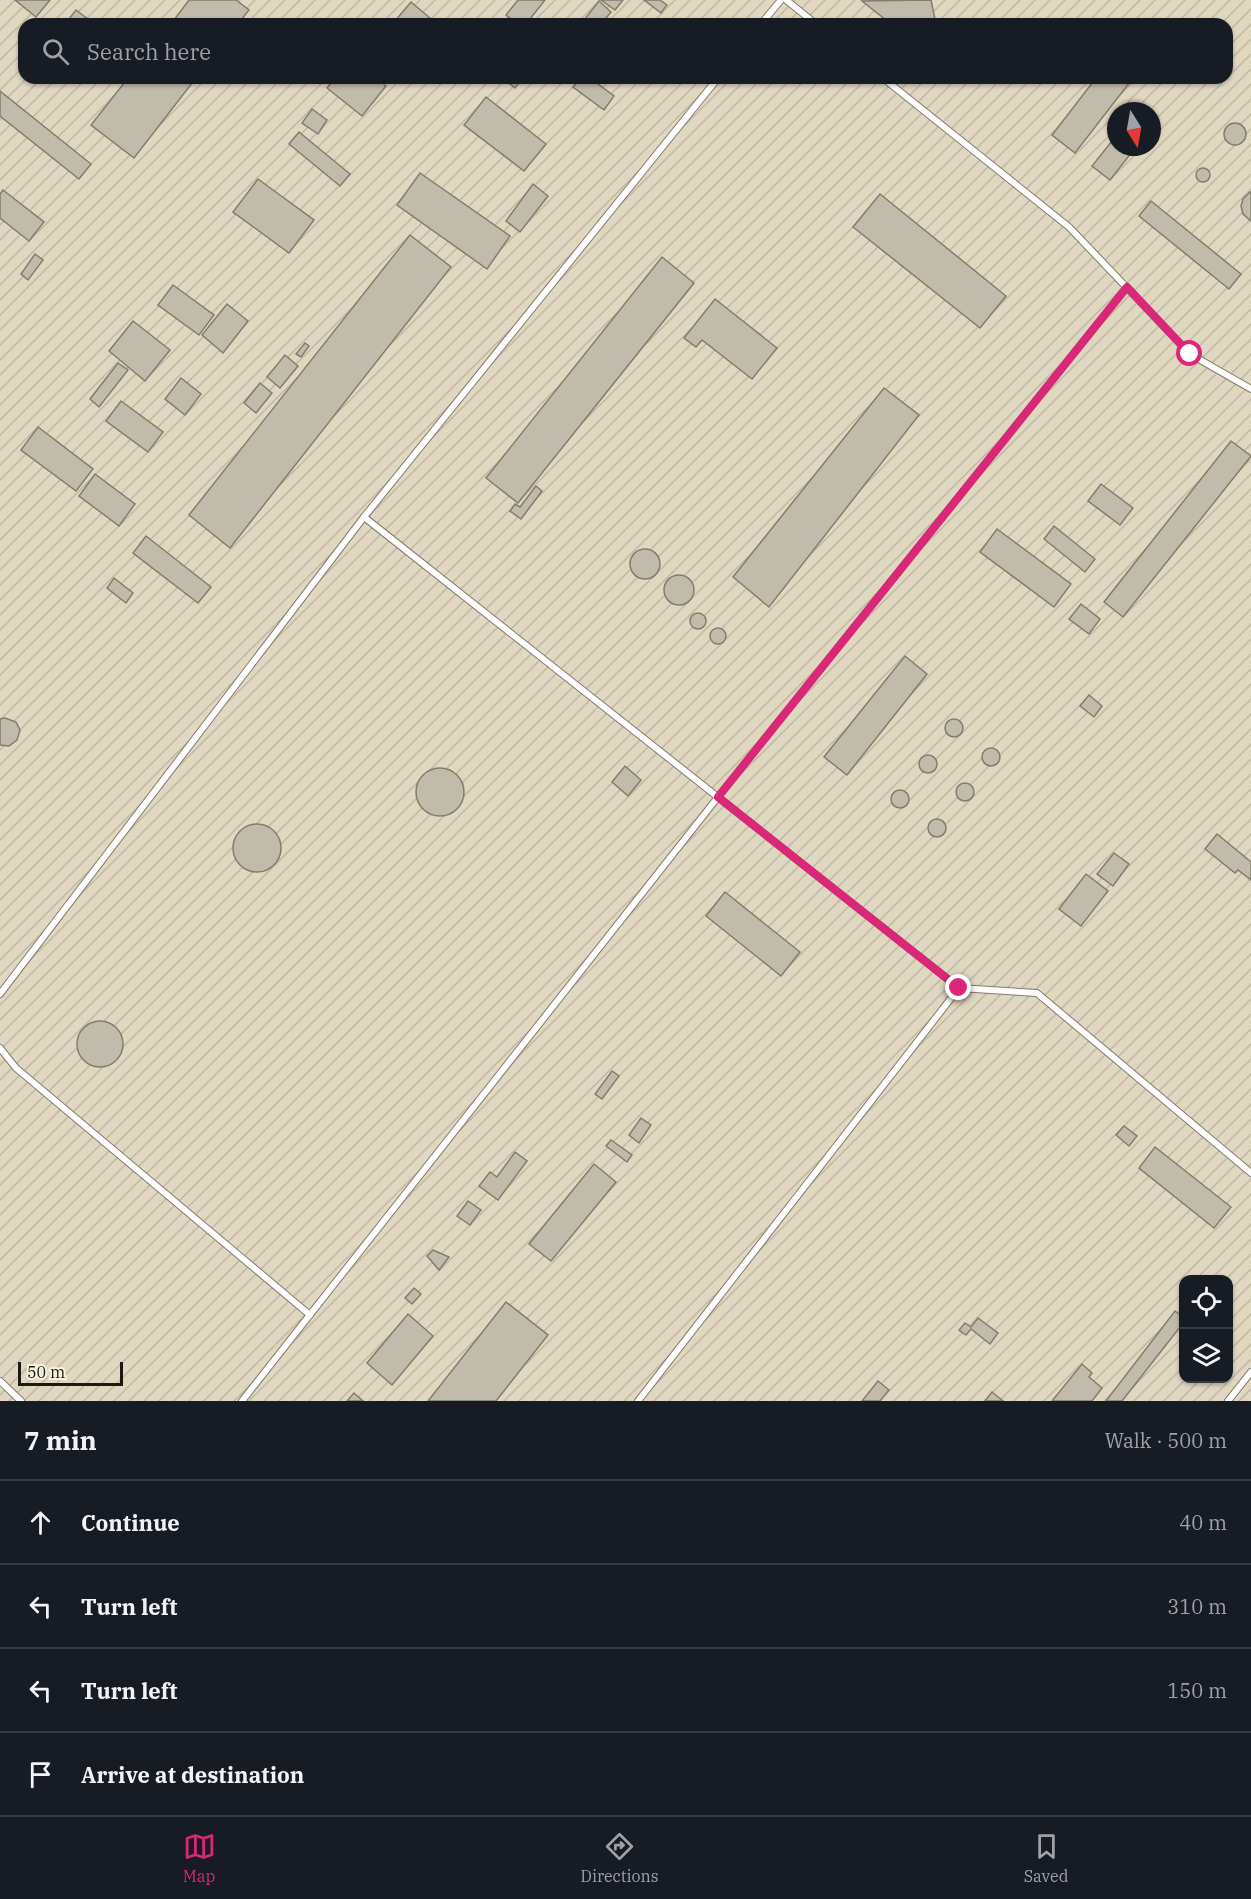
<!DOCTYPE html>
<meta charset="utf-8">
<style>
body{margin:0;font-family:"IBM Plex Serif",serif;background:#20242c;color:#f1f3f6}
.controls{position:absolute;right:18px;bottom:18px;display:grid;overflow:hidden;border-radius:12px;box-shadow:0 2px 4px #0004}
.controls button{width:54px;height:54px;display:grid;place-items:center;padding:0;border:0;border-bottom:2px solid #363941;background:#171b24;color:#f1f3f6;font:30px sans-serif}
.compass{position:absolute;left:1107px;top:102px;width:54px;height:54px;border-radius:50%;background:#171b24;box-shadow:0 2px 4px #0004;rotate:169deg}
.scale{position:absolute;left:18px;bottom:15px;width:105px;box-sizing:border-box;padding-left:6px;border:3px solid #1b1913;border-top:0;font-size:16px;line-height:21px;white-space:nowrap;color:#1b1913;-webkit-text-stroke:4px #f8f2e1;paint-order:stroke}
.stop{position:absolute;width:18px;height:18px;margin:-14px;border:4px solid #db2777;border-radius:50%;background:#fff}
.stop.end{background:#db2777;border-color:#fff;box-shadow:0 2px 6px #0008}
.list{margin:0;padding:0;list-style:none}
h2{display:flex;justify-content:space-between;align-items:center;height:78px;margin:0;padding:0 24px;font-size:26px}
h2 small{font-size:20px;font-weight:400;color:#9ea1a6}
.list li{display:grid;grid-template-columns:39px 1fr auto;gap:18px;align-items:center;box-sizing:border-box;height:84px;padding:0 24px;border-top:2px solid #363941}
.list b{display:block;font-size:22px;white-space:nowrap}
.list em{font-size:20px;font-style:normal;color:#9ea1a6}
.icon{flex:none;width:33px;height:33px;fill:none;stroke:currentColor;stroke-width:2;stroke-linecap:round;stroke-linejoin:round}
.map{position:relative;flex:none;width:1251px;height:1401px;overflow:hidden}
.search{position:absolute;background:#171b24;box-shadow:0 2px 4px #0004;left:18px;right:18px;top:18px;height:66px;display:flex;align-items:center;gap:15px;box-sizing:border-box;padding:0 21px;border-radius:18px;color:#9ea1a6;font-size:22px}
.sheet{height:414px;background:#171b24}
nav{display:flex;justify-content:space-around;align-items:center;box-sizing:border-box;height:84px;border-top:2px solid #363941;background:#171b24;font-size:16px;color:#9ea1a6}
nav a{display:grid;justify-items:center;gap:3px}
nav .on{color:#db2777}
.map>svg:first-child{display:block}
.industrial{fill:url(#industrial-furrows);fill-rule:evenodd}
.building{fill:#c0bbab;stroke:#837d6f;stroke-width:1.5}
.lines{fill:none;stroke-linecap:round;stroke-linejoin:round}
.lane-casing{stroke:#817c6e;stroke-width:8}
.lane{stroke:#fff;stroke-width:6}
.route{stroke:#db2777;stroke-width:8}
</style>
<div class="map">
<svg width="1251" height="1401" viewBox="0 0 1251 1401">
<defs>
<pattern id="industrial-furrows" width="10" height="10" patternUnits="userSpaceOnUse" patternTransform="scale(1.5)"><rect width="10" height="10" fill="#dfd7c0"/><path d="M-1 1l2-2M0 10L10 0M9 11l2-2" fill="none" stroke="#bfb8a4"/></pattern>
</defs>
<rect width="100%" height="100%" fill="#eae4d4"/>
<path class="industrial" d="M 0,0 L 1251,0 L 1251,1401 L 0,1401 ZM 24,24 L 1227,24 L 1227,78 L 24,78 ZM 1116,111 L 1152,111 L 1152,147 L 1116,147 ZM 1184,1280 L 1228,1280 L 1228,1378 L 1184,1378 Z"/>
<g class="building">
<path d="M 15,0 L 50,0 L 36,17 Z"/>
<path d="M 189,0 L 236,0 L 249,10 L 238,24 L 171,24 Z"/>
<path d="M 518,0 L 545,0 L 526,24 L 518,24 L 506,15 Z"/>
<path d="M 601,0 L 623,0 L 615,10 Z"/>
<path d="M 644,0 L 660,0 L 667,5 L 661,13 Z"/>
<path d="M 931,0 L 936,24 L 891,24 L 862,1 Z"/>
<path d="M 599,1 L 611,12 L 601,24 L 581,24 Z"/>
<path d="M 411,2 L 437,24 L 399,24 L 395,21 Z"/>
<path d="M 76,10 L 89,20 L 86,24 L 65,24 Z"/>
<path d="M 128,78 L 196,78 L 134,158 L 91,125 Z"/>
<path d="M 335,78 L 377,78 L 386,86 L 362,116 L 327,88 Z"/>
<path d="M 503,78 L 523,78 L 515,88 Z"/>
<path d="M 580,78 L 590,78 L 614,96 L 604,110 L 573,87 Z"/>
<path d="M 1096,78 L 1133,78 L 1075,153 L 1052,135 Z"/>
<path d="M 0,91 L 91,164 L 79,179 L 0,116 Z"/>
<path d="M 486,97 L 546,144 L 524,171 L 464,125 Z"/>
<path d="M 312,109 L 327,120 L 318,134 L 302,123 Z"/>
<circle cx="1235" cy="134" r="11"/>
<path d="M 299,132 L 350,174 L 340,186 L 289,144 Z"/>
<path d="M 1116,136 L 1116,147 L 1136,147 L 1110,180 L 1092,166 Z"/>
<circle cx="1203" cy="175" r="7"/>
<path d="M 420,173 L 510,236 L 487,269 L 397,205 Z"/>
<path d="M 258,179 L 314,220 L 289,253 L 233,212 Z"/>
<path d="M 533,184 L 548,196 L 520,232 L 506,221 Z"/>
<path d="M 3,190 L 44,222 L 29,241 L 0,218 L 0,194 Z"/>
<path d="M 1250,192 L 1251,192 L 1251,221 L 1243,214 L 1241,206 L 1243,199 Z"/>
<path d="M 880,194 L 1006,296 L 980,328 L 853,227 Z"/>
<path d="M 1151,201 L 1241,274 L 1229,289 L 1139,216 Z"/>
<path d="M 410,235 L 451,267 L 230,548 L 189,515 Z"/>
<path d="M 35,254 L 43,260 L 28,280 L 21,274 Z"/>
<path d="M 662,257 L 694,283 L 518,503 L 486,478 Z"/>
<path d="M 173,285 L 214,315 L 199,335 L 158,305 Z"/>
<path d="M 715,299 L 777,348 L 752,379 L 702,340 L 696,347 L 684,338 Z"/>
<path d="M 227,304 L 248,321 L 223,353 L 202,335 Z"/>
<path d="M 133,321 L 170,350 L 145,381 L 109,351 Z"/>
<path d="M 305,343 L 309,346 L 301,357 L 296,354 Z"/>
<path d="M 285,355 L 298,366 L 280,388 L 267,377 Z"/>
<path d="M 118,363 L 128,370 L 99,407 L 90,399 Z"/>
<path d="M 181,378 L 201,394 L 185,415 L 165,399 Z"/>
<path d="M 260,383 L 272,393 L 256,413 L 244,403 Z"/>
<path d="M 884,388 L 919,415 L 769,607 L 733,577 Z"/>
<path d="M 121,401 L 163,432 L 148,452 L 106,421 Z"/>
<path d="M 38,427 L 93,469 L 76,491 L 21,450 Z"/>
<path d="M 1231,441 L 1251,456 L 1123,617 L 1104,602 Z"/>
<path d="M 95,474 L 135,504 L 119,526 L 79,496 Z"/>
<path d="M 1101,484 L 1133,508 L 1120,525 L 1088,501 Z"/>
<path d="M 536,486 L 542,491 L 521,519 L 510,511 L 515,504 L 520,507 Z"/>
<path d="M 1054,526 L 1095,559 L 1085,572 L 1044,539 Z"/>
<path d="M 997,529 L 1071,584 L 1054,607 L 980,552 Z"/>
<path d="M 146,536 L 211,587 L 198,603 L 133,553 Z"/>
<circle cx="645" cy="564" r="15"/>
<circle cx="679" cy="590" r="15"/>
<path d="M 114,578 L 133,593 L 126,603 L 107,588 Z"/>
<path d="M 1081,604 L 1100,619 L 1089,634 L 1069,619 Z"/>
<circle cx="698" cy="621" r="8"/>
<circle cx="718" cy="636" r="8"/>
<path d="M 905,656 L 927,674 L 847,775 L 824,757 Z"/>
<path d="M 1089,695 L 1102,706 L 1094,717 L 1080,706 Z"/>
<path d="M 5,718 L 16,722 L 20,730 L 17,740 L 9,746 L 0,745 L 0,719 Z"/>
<circle cx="954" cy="728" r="9"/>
<circle cx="991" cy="757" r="9"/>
<circle cx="928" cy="764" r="9"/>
<path d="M 625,766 L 641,780 L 628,796 L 612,782 Z"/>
<circle cx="440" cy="792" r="24"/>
<circle cx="965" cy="792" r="9"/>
<circle cx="900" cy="799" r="9"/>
<circle cx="937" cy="828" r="9"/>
<circle cx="257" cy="848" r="24"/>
<path d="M 1217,834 L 1251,862 L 1251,880 L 1238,870 L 1235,873 L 1205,849 Z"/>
<path d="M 1114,853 L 1129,864 L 1113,886 L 1097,874 Z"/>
<path d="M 1086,874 L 1108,891 L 1081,926 L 1059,909 Z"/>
<path d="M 725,892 L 800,952 L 781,976 L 706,916 Z"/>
<circle cx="100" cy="1044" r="23"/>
<path d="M 612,1071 L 619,1076 L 602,1099 L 595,1094 Z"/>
<path d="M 641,1118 L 651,1125 L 639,1143 L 629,1135 Z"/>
<path d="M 1124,1126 L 1137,1136 L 1129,1146 L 1116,1135 Z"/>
<path d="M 611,1140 L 632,1155 L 627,1162 L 606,1146 Z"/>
<path d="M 1155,1147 L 1231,1207 L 1214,1228 L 1139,1168 Z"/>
<path d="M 515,1152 L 527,1161 L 498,1200 L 479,1186 L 490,1172 L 497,1177 Z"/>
<path d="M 594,1164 L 616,1182 L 551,1261 L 529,1244 Z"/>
<path d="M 468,1201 L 481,1210 L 470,1225 L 457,1216 Z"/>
<path d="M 433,1250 L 449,1257 L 439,1270 L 427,1256 Z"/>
<path d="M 414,1288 L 421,1294 L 412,1304 L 405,1298 Z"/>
<path d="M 506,1302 L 548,1335 L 496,1401 L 428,1401 Z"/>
<path d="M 1175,1311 L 1184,1318 L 1184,1322 L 1122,1401 L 1106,1401 Z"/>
<path d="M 408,1314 L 433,1336 L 392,1385 L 367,1363 Z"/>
<path d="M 978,1318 L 998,1333 L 990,1344 L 971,1329 L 966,1335 L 959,1330 L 965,1323 L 971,1327 Z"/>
<path d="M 1082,1364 L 1092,1373 L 1089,1377 L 1102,1388 L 1092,1401 L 1052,1401 Z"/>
<path d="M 878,1381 L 889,1390 L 880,1401 L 862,1401 Z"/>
<path d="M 992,1392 L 1003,1401 L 985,1401 Z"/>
<path d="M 354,1393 L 363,1401 L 347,1401 Z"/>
</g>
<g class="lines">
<g class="lane-casing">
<g id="lane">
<path d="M 786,0 L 816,24"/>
<path d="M 761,24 L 781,0"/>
<path d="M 883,78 L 1069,227 L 1190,354 L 1251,389"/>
<path d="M 364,517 L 959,988 L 1037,993 L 1251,1173"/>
<path d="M 0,994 L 364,517 L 718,78"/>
<path d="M 0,1048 L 16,1068 L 310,1315"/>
<path d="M 0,1381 L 21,1401"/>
<path d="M 242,1401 L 718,797 L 1127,287"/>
<path d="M 638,1401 L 959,988"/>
<path d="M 1228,1401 L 1251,1372"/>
</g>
</g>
<use href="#lane" class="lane"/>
</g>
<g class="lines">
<path class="route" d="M 959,988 L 718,797 L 1127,287 L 1190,354"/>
</g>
</svg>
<div class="controls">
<button><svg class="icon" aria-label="locate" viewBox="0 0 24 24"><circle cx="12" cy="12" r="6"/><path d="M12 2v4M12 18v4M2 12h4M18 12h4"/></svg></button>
<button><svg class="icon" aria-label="layers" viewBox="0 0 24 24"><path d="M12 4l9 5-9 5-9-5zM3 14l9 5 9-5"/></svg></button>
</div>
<svg class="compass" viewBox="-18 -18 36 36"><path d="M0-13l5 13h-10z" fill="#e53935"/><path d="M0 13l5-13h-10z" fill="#9ea1a6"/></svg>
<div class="scale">50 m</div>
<div class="stop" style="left:1190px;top:354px"></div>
<div class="stop end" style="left:959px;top:988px"></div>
<div class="search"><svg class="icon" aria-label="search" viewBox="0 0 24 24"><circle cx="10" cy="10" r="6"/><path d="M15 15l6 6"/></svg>Search here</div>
</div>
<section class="sheet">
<h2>7 min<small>Walk · 500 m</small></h2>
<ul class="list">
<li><svg class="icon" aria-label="ahead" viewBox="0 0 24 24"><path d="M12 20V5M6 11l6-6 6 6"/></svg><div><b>Continue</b></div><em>40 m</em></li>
<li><svg class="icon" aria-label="left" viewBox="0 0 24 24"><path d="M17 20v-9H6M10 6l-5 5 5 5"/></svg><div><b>Turn left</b></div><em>310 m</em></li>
<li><svg class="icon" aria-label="left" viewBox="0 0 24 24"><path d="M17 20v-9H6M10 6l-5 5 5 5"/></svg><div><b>Turn left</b></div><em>150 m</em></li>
<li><svg class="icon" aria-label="arrive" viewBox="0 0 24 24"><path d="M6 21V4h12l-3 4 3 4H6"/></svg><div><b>Arrive at destination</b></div></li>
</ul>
</section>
<nav>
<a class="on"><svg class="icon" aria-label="map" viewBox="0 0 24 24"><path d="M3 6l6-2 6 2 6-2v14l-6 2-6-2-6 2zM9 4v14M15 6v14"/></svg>Map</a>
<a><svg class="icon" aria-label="directions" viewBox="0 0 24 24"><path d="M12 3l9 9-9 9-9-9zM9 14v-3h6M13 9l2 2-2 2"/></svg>Directions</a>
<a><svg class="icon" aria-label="saved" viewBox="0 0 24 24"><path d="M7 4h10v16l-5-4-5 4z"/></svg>Saved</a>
</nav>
